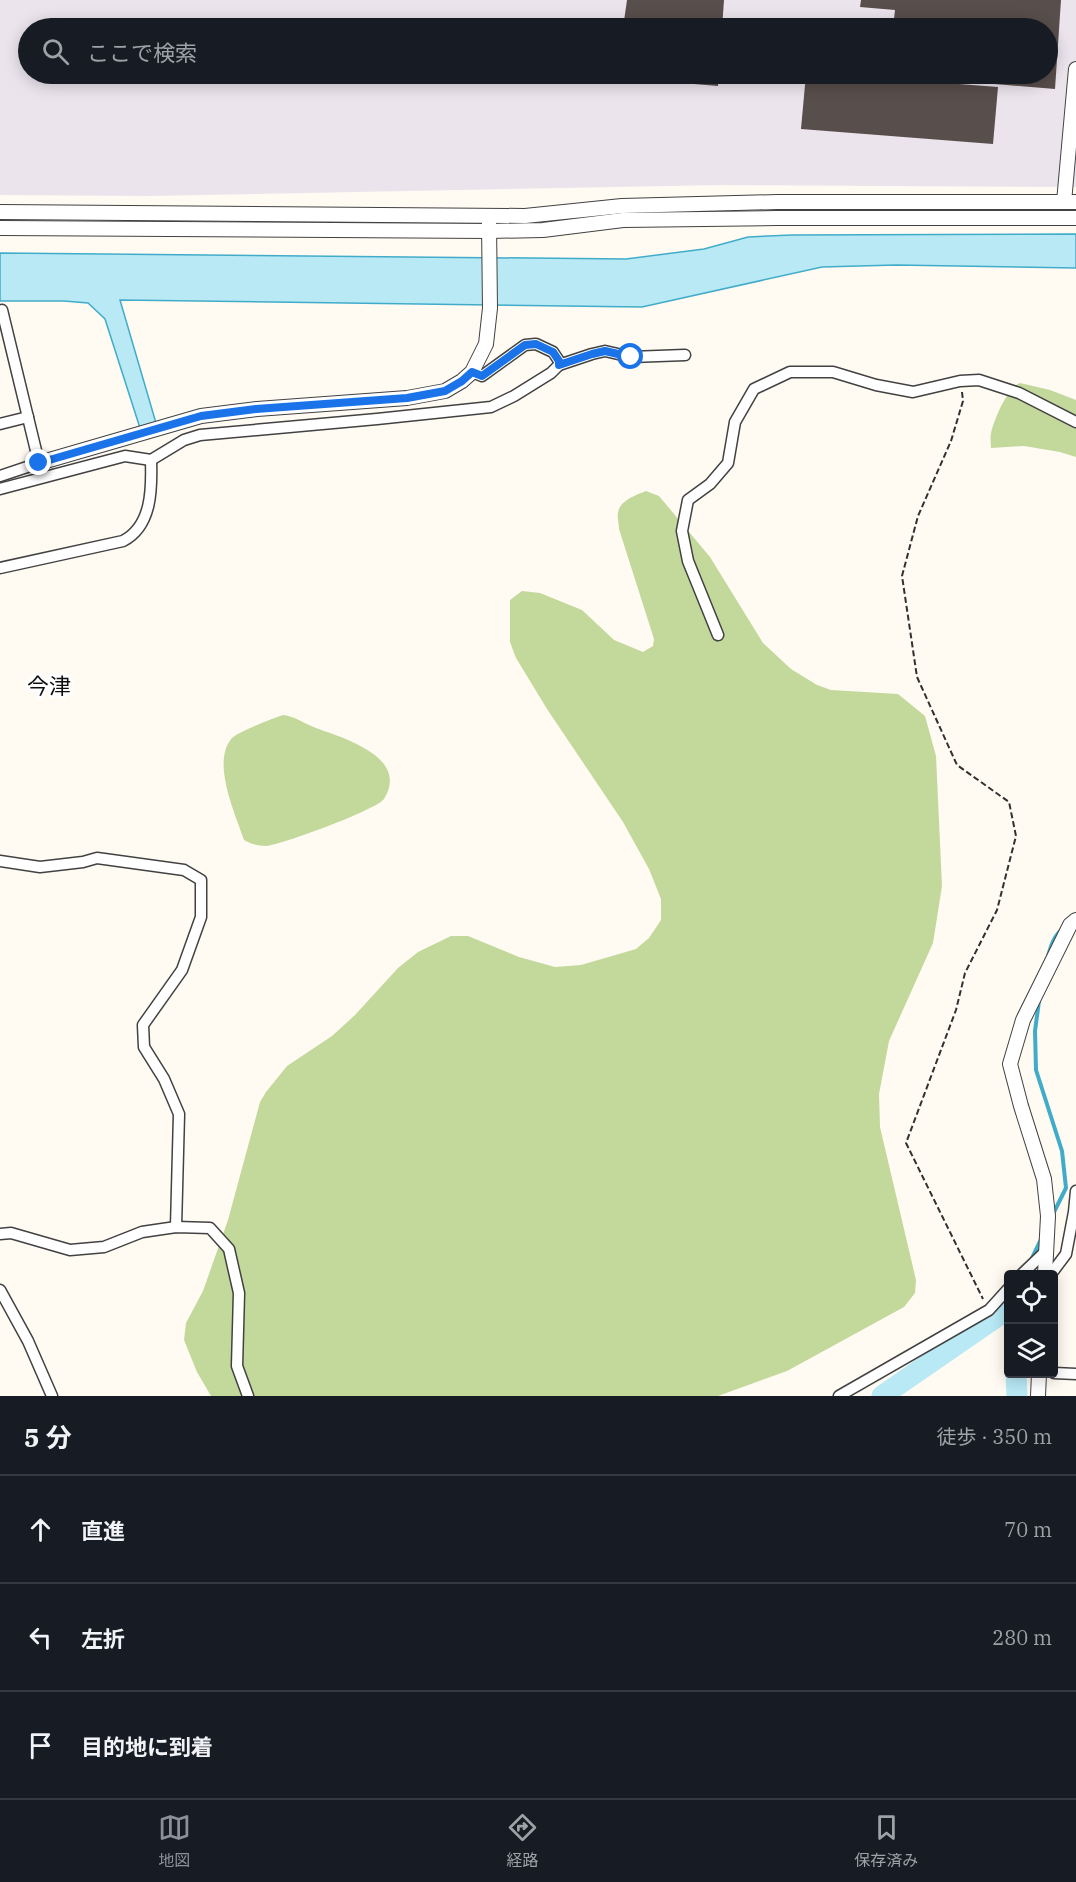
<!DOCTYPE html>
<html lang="ja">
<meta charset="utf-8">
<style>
body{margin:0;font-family:"IBM Plex Serif","Noto Sans JP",serif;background:#20242c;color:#f1f3f6}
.controls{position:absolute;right:18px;bottom:18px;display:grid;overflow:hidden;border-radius:6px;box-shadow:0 3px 15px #0003}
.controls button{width:54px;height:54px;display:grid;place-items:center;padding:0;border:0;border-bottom:2px solid #363941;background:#171b24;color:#f1f3f6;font:30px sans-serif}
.stop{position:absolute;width:18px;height:18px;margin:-14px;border:4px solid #1a73e8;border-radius:50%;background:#fff}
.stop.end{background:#1a73e8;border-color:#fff;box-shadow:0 2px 6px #0008}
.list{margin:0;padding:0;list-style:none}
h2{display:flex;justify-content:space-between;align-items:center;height:78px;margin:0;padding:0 24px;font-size:26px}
h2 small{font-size:20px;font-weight:400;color:#9ea1a6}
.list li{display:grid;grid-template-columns:39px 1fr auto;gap:18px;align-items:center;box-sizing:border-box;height:108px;padding:0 24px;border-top:2px solid #363941}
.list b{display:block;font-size:22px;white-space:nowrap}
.list em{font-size:20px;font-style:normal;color:#9ea1a6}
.icon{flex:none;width:33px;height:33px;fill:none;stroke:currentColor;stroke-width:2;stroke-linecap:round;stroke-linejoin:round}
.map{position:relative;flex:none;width:1076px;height:1396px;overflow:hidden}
.search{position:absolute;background:#171b24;box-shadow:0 3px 15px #0003;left:18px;right:18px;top:18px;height:66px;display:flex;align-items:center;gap:15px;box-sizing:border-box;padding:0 21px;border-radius:33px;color:#9ea1a6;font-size:22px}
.sheet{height:402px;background:#171b24}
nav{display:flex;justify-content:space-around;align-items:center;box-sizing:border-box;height:84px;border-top:2px solid #363941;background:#171b24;font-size:16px;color:#9ea1a6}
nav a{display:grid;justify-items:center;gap:3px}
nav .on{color:#8c9099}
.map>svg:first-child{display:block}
.industrial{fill:#ebe4ed;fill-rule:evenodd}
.forest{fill:#c2d99b}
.water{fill:#b8e9f5;stroke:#41acca;stroke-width:1.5}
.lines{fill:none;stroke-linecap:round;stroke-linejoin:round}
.stream{stroke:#41acca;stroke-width:4}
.river{stroke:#b8e9f5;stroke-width:21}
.building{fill:#584e4c}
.minor-casing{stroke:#424242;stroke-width:13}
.tertiary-casing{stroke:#424242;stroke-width:16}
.path{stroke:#313131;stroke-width:2;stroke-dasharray:6 3;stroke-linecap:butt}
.minor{stroke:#fff;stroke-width:10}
.tertiary{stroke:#fff;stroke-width:14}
.route{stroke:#1a73e8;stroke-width:8}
.labels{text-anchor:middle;stroke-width:6;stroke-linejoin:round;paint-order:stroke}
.quarter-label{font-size:22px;fill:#0f0f0f;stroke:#fff}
</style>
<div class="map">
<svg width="1076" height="1396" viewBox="0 0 1076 1396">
<rect width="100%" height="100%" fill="#fffaf2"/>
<path class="industrial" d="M 0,0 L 1076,0 L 1076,187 L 720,185 L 148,196 L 0,195 ZM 28,28 L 1048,28 L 1048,74 L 28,74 Z"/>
<g class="forest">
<path d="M 1020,383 L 1050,390 L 1076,400 L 1076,457 L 1060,452 L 1024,446 L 991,448 C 991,444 990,438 991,433 C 994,420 1007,388 1020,383 Z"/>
<path d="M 646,491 L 659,496 L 710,557 L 763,643 L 791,669 L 817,685 L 831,690 L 898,694 L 925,716 L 936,756 L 942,886 L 933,943 L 889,1041 L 879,1094 L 880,1127 L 916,1280 L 915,1293 L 904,1307 L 787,1371 L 718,1396 L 211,1396 L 197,1372 L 184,1340 L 186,1323 L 203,1291 L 228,1220 L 260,1102 L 266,1092 L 287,1066 L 332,1036 L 355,1015 L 398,968 L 418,952 L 451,936 L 468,936 L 519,957 L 555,967 L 581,965 L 636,949 L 649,938 L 661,920 L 661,899 L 649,869 L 623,822 L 547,709 L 516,658 L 510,642 L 510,600 L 522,591 L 540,593 L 582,610 L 614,640 L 643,652 L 653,646 L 654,639 L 619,529 C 619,524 617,518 618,513 C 619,501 636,495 646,491 Z"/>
<path d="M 283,715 C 295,716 305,724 316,728 C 343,738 410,757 384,799 C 376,810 281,845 266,846 C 258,846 251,844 244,840 C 235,813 211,762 232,738 C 237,732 274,718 283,715 Z"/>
</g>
<path class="water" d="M 1076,234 L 1076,268 L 896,265 L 822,267 L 642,307 L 120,300 L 156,423 L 140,428 L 105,319 L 88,303 L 64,301 L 0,301 L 0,253 L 626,259 L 704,249 L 748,237 L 792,235 Z"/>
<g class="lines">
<g class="stream">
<path d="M 1048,956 C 1051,946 1054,935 1063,929"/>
<path d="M 1039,1001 L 1035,1031 L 1036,1070 L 1062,1151 L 1066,1188 L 1053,1214"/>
<path d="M 1031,1260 L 1042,1237"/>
</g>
<g class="river">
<path d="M 1016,1374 L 1017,1396"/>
<path d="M 882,1396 L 1008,1309"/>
</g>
</g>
<g class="building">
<path d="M 627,0 L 724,0 L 722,28 L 623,28 Z"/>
<path d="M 861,0 L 1061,0 L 1055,89 L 994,84 L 995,74 L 1047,74 L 1047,28 L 893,28 L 895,10 L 860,7 Z"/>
<path d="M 658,74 L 719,74 L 718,86 L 658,81 Z"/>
<path d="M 806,74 L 829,74 L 998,87 L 993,144 L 801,129 Z"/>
</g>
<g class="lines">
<g class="minor-casing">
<g id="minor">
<path d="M 559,365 L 592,354 L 605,351 L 631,357 L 685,355"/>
<path d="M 0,424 L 28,417"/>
<path d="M 0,476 L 39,463 L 2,310"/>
<path d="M 0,489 L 125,456 L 151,460 L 184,440 L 200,435 L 377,419 L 491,407 L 514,396 L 551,373 L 559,365 L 559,361 L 553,352 L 536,344 L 525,345 L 482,376 L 472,372"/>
<path d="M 0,568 L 123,541 C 152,526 152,489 151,460"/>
<path d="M 718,635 L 688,561 L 682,531 L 688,500 L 710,484 L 728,463 L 735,422 L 754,389 L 790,372 L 833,372 L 876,385 L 913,392 L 960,381 L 979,380 L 1019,393 L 1076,422"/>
<path d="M 0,861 L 40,867 L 83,862 L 97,858 L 184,870 L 201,880 L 201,917 L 182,970 L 143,1025 L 144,1047 L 164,1079 L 179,1114 L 176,1227"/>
<path d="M 0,1234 L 11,1233 L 70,1250 L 104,1247 L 142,1232 L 176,1227 L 210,1228 L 229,1249 L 239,1293 L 237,1366 L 248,1396"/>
<path d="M 1022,1274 L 1046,1251"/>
<path d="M 1051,1274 L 1066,1254 L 1074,1212 L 1076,1191"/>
<path d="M 0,1290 L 28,1341 L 52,1396"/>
<path d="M 1054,1373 L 1076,1374"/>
<path d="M 839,1396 L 989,1310 L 1008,1289"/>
</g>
</g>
<g class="tertiary-casing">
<g id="tertiary">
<path d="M 1064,202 L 1076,69"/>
<path d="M 0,212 L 525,216 L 622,206 L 777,202 L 1076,202"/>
<path d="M 0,228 L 489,231 L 543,230 L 623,220 L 777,218 L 1076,218"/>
<path d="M 39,463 L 201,416 L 257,409 L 407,398 L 445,391 L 462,381 L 472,372 L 486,344 L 490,308 L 489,223"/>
<path d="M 1045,1274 L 1048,1216 L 1044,1179 L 1021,1106 L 1010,1064 L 1023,1020 L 1070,925 L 1076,920"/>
<path d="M 1038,1396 L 1039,1374"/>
</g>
</g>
<path class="path" d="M 962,392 L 963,401 L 951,441 L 918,516 L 902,576 L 917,677 L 957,765 L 1009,802 L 1016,836 L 997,910 L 965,973 L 956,1010 L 906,1143 L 983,1299"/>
<use href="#minor" class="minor"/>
<use href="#tertiary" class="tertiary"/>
</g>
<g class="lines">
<path class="route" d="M 39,463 L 201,416 L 256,409 L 407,398 L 445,391 L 462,381 L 472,372 L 482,376 L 525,345 L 536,344 L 553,352 L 559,361 L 559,365 L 592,354 L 605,351 L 631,357"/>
</g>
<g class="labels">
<g class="quarter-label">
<text x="49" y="694">今津</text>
</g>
</g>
</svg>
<div class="controls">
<button><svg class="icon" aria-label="locate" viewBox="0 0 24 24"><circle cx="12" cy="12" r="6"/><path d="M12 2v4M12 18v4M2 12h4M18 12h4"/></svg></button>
<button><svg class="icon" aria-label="layers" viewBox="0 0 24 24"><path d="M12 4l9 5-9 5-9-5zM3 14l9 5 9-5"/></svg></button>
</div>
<div class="stop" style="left:631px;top:357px"></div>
<div class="stop end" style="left:39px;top:463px"></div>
<div class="search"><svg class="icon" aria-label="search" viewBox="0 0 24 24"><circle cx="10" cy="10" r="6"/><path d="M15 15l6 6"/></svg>ここで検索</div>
</div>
<section class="sheet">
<h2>5 分<small>徒歩 · 350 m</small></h2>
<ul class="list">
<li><svg class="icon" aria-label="ahead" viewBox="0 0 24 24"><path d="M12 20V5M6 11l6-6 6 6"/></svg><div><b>直進</b></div><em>70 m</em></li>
<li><svg class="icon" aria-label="left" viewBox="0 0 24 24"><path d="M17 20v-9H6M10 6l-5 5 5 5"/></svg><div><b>左折</b></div><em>280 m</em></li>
<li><svg class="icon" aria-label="arrive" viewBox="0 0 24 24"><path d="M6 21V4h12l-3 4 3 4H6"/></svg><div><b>目的地に到着</b></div></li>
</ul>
</section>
<nav>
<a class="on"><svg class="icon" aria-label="map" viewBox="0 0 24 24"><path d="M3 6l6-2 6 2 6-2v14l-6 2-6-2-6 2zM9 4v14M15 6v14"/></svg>地図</a>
<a><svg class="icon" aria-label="directions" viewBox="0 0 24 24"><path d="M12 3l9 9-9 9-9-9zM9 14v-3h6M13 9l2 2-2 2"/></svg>経路</a>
<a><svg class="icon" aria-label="saved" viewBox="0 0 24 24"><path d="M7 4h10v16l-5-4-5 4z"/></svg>保存済み</a>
</nav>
